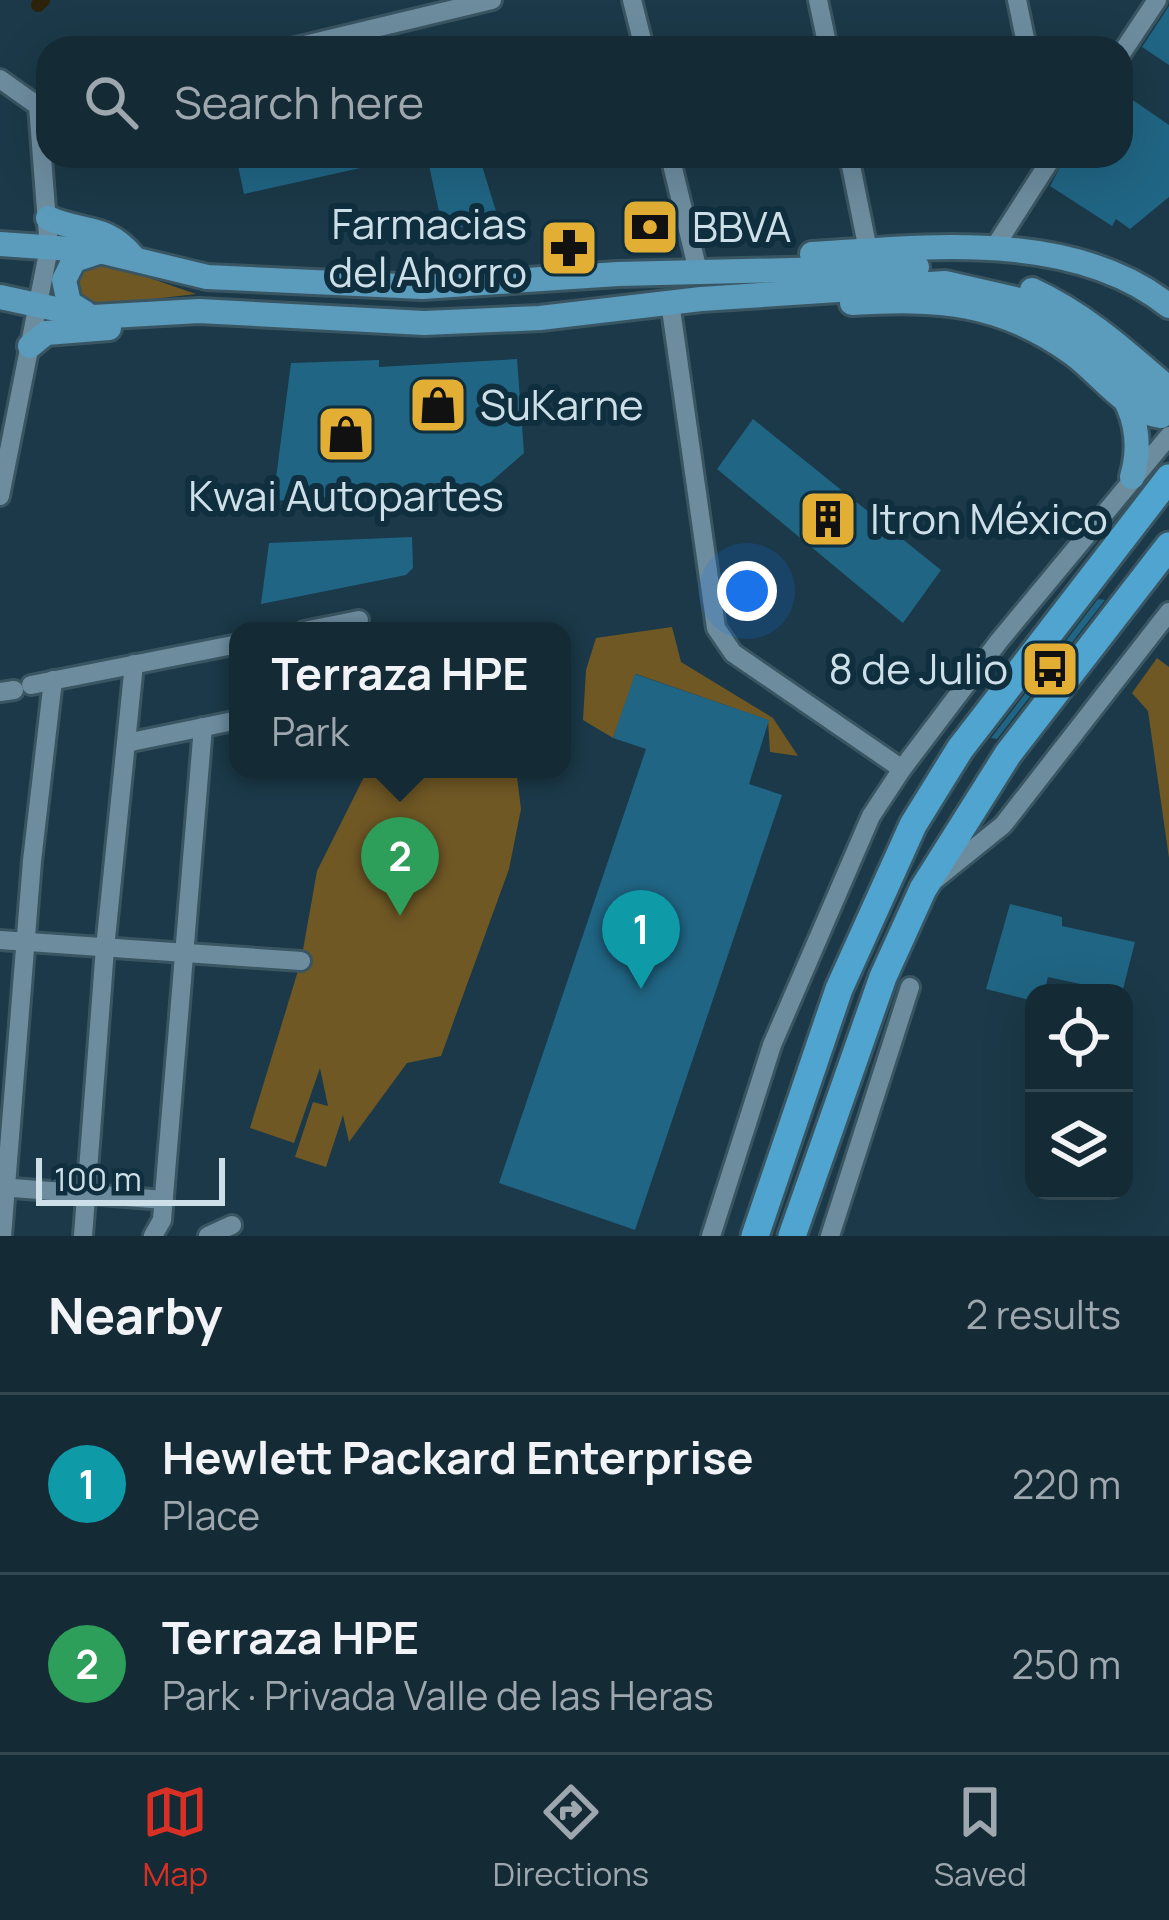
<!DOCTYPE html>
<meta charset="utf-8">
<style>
body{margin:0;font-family:Manrope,sans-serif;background:#213742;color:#f1f3f6}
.controls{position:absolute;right:36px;bottom:36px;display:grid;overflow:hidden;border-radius:24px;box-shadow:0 12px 48px #0002}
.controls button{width:108px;height:108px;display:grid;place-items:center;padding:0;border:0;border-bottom:3px solid #334751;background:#142b36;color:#f1f3f6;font:60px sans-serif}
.scale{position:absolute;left:36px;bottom:30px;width:189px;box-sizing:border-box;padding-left:12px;border:6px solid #cddfe8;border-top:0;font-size:33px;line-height:42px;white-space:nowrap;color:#cddfe8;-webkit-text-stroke:9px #102f3e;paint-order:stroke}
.you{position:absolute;left:747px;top:591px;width:42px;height:42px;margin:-30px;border:9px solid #fff;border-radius:50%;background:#1a73e8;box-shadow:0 0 0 18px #1a73e833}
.badge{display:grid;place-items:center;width:78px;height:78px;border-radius:50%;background:#d93025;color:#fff;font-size:39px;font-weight:700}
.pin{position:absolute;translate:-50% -99px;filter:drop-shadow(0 3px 6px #0008)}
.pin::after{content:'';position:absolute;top:63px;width:42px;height:36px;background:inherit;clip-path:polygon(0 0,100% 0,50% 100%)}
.popup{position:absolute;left:229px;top:622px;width:342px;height:156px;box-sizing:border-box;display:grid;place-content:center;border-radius:24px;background:#142b36;filter:drop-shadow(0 3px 9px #0005);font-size:39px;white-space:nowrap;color:#9da7ad}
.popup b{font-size:45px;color:#f1f3f6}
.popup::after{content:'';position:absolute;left:50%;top:100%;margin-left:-24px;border:24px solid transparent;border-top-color:#142b36}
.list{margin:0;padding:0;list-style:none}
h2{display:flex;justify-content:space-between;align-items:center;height:156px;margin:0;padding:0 48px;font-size:51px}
h2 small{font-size:39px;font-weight:400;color:#9da7ad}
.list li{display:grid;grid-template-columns:78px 1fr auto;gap:36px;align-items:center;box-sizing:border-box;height:180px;padding:0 48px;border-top:3px solid #334751}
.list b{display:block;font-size:45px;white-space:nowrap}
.list p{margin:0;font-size:39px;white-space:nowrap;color:#9da7ad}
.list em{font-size:39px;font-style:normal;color:#9da7ad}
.icon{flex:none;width:66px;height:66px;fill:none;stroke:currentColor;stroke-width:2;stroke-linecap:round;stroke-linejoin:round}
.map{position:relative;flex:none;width:1169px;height:1236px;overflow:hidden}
.search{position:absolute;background:#142b36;box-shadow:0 12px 48px #0002;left:36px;right:36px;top:36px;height:132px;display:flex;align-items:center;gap:30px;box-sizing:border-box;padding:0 42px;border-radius:36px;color:#9da7ad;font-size:45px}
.sheet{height:516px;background:#142b36}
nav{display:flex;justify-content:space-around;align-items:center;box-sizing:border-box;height:168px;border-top:3px solid #334751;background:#142b36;font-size:33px;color:#9da7ad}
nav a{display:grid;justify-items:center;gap:6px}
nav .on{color:#d93025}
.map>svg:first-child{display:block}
.green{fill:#705825}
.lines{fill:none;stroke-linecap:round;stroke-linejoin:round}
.canal{stroke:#2c2109;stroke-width:14}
.building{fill:#206584}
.minor-casing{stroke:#3a5562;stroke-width:24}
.major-casing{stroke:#3a5562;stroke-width:30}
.highway-casing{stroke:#3a5562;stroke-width:33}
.minor{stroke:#6d8d9f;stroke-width:18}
.major{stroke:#5b9bbc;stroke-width:24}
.highway{stroke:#4fa5cf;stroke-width:27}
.labels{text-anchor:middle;stroke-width:12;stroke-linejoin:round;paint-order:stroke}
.poi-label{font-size:42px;fill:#cddfe8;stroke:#102f3e;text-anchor:start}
</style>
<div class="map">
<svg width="1169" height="1236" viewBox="0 0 1169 1236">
<rect width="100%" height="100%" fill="#1b3948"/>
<g class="green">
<path d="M 92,263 L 106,263 L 196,294 L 94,306 C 73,293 72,277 92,263 Z"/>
<path d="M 672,627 L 681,662 L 773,718 L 798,756 L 770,752 L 768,720 L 636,674 L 613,738 L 583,720 L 586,670 L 596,638 Z"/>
<path d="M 1157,658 L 1169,667 L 1169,858 L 1148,711 L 1132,693 Z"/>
<path d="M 368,769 L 516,769 L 521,809 L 509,869 L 441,1056 L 407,1063 L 349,1142 L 343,1115 L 326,1167 L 295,1157 L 313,1102 L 328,1106 L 320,1068 L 294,1143 L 250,1128 L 301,961 L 317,871 Z"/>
</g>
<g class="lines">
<path class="canal" d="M 38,5 L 43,0"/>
</g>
<g class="building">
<path d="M 1169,6 L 1169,65 L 1142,47 Z"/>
<path d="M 1121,92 L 1169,125 L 1169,197 L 1130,229 L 1116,219 L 1112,226 L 1050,186 L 1066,156 L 1121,156 Z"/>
<path d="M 236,156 L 396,156 L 396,160 L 244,194 Z"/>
<path d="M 427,156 L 479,156 L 499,221 L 443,230 Z"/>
<path d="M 669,207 L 673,237 L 632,247 L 627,218 Z"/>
<path d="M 517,359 L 524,453 L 486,486 L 273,501 L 291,363 L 379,360 L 379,367 Z"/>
<path d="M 753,419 L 941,570 L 903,623 L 717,469 Z"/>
<path d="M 412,537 L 413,568 L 406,575 L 261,604 L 269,543 Z"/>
<path d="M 1098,599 L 1105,600 L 997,739 L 991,738 Z"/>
<path d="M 635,674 L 769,720 L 749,784 L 782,795 L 635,1230 L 499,1183 L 646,749 L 613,738 Z"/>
<path d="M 1010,904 L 1062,917 L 1062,926 L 1135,942 L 1122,993 L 1048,977 L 1044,993 L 1034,993 L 1034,1001 L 986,989 Z"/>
</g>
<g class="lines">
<g class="minor-casing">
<g id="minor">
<path d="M 632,0 L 644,48"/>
<path d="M 818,0 L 828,48"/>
<path d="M 1017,0 L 1027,48"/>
<path d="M 292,48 L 492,0"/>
<path d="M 1121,54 L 1157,0"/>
<path d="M 0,79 L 38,106 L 49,248 L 0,496"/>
<path d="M 670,156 L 696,263"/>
<path d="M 849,156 L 868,250"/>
<path d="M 994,248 L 1053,156"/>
<path d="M 671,309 L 716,628 L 733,653 L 902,769"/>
<path d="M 304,631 L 359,620"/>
<path d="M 31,685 L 238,644"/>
<path d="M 0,692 L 14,690"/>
<path d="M 126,743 L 238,720"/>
<path d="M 936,879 L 1003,825 L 1169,612"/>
<path d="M 0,940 L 301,961"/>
<path d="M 0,1187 L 164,1200"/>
<path d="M 2,1236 L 32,861 L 53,680"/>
<path d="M 83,1236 L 105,948 L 134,664"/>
<path d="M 153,1236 L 162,1220 L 203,727"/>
<path d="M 208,1236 L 232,1225"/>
<path d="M 711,1236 L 772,1045 L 871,816 L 902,769 L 999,641 L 1169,436"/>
<path d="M 830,1236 L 910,987"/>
</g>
</g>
<g class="major-casing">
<g id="major">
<path d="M 48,218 C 83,234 107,224 133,257"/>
<path d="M 0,244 L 100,251 L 207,277 L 422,287 L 618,274 L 917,267"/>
<path d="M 812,254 C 925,247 1073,229 1169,306"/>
<path d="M 1032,290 C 1086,315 1125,351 1169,389"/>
<path d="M 0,297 L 93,317 L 199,311 L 424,323 L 540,318 L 701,299 L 945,283 L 1015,299 L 1056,320 L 1089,342 L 1169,411"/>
<path d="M 852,303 C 937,298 1000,301 1072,353 C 1099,372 1126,412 1161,416"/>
<path d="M 85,313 L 69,303 L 64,280 L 74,260 L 98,252"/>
<path d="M 30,346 L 46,333 L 109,328"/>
<path d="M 1124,397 C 1138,423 1140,450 1132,477"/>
</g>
</g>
<g class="highway-casing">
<g id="highway">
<path d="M 755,1236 L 839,989 L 913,825 L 960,749 L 1169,478"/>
<path d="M 792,1236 L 883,977 L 923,889 L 1008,754 L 1169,546"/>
</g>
</g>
<use href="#minor" class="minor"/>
<use href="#major" class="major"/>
<use href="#highway" class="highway"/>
</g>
<defs>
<g id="bank-square" transform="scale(3)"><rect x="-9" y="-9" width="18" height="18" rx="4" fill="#e2af34" stroke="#102f3e"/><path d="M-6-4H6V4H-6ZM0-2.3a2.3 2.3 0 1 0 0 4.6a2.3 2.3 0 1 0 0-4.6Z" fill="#111"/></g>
<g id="pharmacy-square" transform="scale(3)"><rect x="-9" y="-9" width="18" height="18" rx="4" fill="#e2af34" stroke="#102f3e"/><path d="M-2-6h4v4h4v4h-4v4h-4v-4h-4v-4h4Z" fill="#111"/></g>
<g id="shop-square" transform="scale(3)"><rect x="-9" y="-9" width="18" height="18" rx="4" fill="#e2af34" stroke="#102f3e"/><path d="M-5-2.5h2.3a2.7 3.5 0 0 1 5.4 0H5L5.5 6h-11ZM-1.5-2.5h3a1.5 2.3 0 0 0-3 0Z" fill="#111"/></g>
<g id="building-square" transform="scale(3)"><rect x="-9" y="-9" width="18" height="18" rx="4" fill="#e2af34" stroke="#102f3e"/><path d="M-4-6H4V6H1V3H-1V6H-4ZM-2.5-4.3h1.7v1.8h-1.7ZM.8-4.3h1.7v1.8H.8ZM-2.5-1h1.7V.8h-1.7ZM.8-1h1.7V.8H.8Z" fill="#111"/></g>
<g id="bus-square" transform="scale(3)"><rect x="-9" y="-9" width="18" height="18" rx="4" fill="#e2af34" stroke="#102f3e"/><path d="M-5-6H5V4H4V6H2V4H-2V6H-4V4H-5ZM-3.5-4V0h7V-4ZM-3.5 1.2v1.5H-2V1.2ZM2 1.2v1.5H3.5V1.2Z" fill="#111"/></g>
</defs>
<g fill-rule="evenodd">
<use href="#bank-square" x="650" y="227"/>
<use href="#pharmacy-square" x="569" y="248"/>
<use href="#shop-square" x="438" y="405"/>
<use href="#shop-square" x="346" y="434"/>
<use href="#building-square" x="828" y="519"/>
<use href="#bus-square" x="1050" y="669"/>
</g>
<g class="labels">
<g class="poi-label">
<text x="527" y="239" text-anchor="end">Farmacias<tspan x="527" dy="48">del Ahorro</tspan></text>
<text x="692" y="242">BBVA</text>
<text x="480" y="420">SuKarne</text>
<text x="346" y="511" text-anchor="middle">Kwai Autopartes</text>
<text x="870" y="534">Itron México</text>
<text x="1008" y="684" text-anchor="end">8 de Julio</text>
</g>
</g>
</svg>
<div class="controls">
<button><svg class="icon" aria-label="locate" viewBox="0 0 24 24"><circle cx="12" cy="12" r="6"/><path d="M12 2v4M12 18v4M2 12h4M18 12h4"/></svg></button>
<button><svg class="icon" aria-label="layers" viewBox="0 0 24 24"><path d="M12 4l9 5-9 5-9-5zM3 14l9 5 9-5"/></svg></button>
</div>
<div class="scale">100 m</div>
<div class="you"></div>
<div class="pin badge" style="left:641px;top:989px;background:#0f9aa8">1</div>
<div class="pin badge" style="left:400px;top:916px;background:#2e9e5b">2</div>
<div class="popup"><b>Terraza HPE</b>Park</div>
<div class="search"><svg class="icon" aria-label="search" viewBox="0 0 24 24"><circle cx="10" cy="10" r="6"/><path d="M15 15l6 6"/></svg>Search here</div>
</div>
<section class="sheet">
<h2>Nearby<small>2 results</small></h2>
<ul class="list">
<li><span class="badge" style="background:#0f9aa8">1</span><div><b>Hewlett Packard Enterprise</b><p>Place</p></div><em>220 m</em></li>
<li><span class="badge" style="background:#2e9e5b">2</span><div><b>Terraza HPE</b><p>Park · Privada Valle de las Heras</p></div><em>250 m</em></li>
</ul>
</section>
<nav>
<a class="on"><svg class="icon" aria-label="map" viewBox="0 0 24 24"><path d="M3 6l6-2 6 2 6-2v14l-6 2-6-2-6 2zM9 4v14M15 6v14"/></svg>Map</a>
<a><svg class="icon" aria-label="directions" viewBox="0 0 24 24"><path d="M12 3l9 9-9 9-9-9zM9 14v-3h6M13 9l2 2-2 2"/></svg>Directions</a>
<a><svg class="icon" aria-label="saved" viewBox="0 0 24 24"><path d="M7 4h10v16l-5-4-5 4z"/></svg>Saved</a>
</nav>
